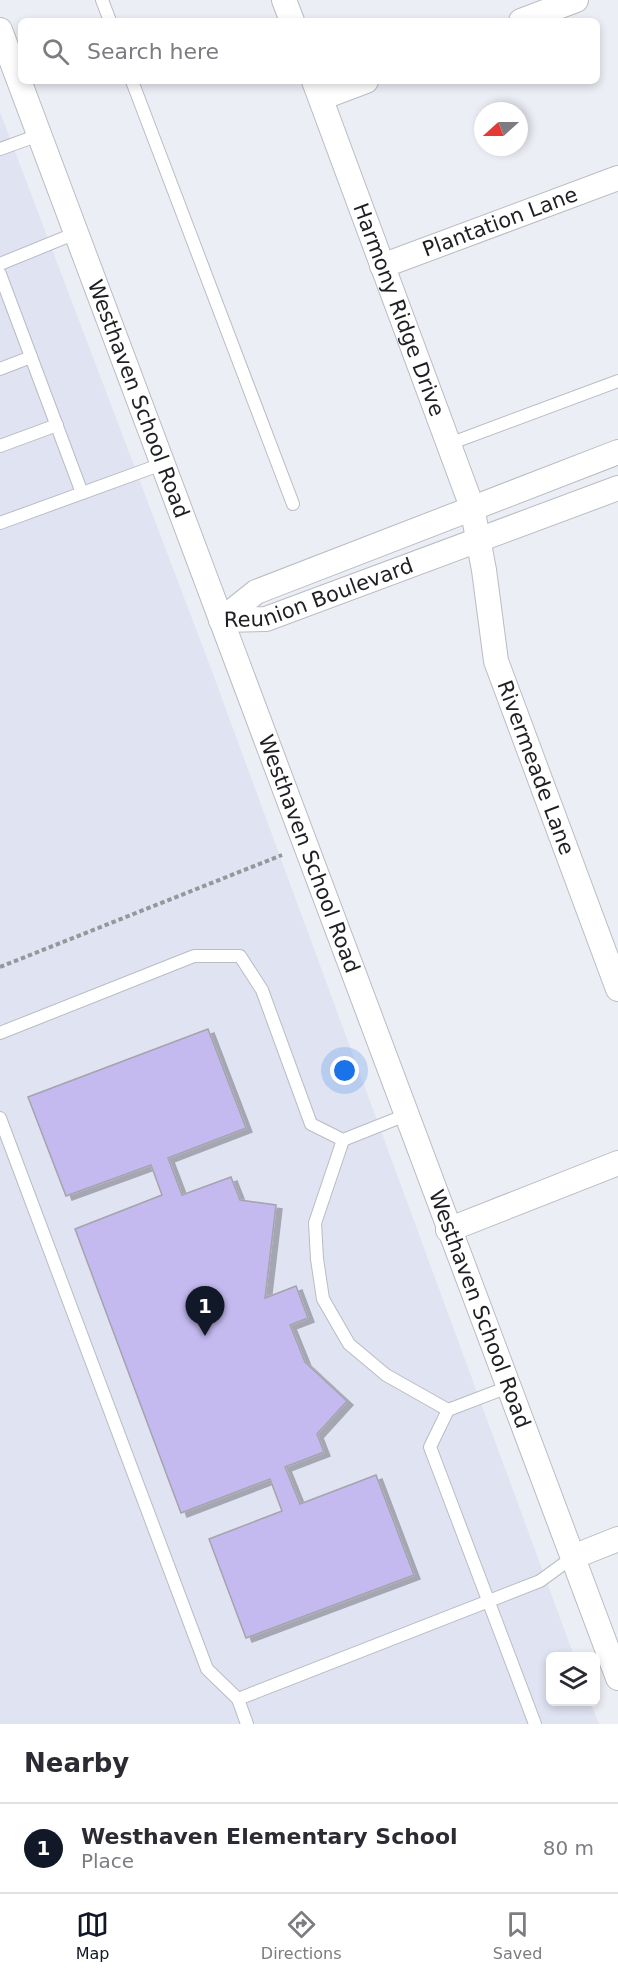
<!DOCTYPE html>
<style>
body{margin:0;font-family:"DejaVu Sans",sans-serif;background:#f7f7f7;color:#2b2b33}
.controls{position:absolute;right:18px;bottom:18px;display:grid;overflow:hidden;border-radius:9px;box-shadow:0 3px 9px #0003}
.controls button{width:54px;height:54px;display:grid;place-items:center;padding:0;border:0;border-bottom:2px solid #e1e1e2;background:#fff;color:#2b2b33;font:30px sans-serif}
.compass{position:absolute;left:474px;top:102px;width:54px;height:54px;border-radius:50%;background:#fff;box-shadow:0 3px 9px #0003;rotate:249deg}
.you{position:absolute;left:345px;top:1071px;width:21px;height:21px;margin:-15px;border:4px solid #fff;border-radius:50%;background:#1a73e8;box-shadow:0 0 0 9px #1a73e833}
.badge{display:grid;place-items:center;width:39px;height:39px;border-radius:50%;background:#111827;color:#fff;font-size:20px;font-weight:700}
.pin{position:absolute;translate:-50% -50px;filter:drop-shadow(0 2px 3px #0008)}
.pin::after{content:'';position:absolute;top:32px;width:21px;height:18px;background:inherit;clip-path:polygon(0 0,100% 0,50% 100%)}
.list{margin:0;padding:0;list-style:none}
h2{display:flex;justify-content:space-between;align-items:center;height:78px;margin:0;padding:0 24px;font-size:26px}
h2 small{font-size:20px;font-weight:400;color:#7c7c81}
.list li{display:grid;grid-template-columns:39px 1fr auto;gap:18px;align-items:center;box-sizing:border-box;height:90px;padding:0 24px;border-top:2px solid #e1e1e2}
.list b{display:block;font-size:22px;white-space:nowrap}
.list p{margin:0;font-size:20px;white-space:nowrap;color:#7c7c81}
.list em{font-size:20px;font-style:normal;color:#7c7c81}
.icon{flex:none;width:33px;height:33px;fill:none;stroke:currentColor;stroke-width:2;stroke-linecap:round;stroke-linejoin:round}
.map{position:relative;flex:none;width:618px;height:1724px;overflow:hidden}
.search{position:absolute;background:#fff;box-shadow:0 3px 9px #0003;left:18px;right:18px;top:18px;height:66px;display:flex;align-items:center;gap:15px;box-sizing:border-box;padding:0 21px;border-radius:9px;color:#7c7c81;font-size:22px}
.sheet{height:168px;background:#fff}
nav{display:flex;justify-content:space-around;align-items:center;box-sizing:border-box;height:84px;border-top:2px solid #e1e1e2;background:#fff;font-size:16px;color:#7c7c81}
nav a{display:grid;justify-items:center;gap:3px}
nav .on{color:#111827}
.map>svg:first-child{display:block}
.built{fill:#dfe3f2}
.building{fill:#c4baf0;stroke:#a5a3ab;stroke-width:1.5;filter:url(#shadow)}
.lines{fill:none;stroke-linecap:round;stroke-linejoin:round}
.lane-casing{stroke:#babcc4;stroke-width:14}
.street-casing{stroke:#babcc4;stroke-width:26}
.path{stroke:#95979c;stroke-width:4;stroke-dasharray:4.5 3;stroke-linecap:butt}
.lane{stroke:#fff;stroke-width:12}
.street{stroke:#fff;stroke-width:24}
.labels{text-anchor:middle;stroke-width:4.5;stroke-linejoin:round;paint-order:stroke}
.street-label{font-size:21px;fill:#1e1f22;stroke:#eceef5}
</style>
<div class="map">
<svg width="618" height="1724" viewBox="0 0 618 1724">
<defs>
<filter id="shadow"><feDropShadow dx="6" dy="4" stdDeviation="0" flood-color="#0004"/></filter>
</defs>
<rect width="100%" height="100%" fill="#eceef5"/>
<path class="built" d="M 0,112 L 210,666 L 574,1656 L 550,1656 L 550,1702 L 590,1702 L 599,1724 L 0,1724 Z"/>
<path class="building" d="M 208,1029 L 246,1128 L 168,1158 L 182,1195 L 231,1177 L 240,1200 L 276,1205 L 265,1298 L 296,1286 L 308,1318 L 290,1325 L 305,1362 L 347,1401 L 317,1434 L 324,1452 L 285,1467 L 300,1504 L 376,1475 L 414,1575 L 246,1638 L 209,1539 L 282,1511 L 270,1479 L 181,1513 L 75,1229 L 162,1195 L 151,1165 L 66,1196 L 28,1097 Z"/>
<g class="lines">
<g class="lane-casing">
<g id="lane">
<path d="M 102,0 L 110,21"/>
<path d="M 132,81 L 293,504"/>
<path d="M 0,149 L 39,135"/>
<path d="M 0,264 L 76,233"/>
<path d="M 0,274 L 82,493"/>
<path d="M 0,369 L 31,357"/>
<path d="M 449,444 L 618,381"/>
<path d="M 0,446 L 57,425"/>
<path d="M 0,523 L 162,464"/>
<path d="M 0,1033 L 194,956 L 240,956 L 262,990 L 311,1124 L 343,1140 L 406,1115"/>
<path d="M 0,1118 L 207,1669 L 238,1699 L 540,1581 L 573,1557"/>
<path d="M 343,1140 L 315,1223 L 317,1259 L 323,1299 L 349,1344 L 386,1375 L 448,1410"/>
<path d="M 508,1387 L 448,1410 L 430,1447 L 535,1724"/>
<path d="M 238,1699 L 247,1724"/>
</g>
</g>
<g class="street-casing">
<g id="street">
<path d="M 284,0 L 292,21"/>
<path d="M 521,21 L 576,0"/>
<path id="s1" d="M 0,30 L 618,1678"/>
<path id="s2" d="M 314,81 L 472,507 L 484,570 L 496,661 L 618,989"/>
<path d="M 321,98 L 366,81"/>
<path id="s3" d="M 382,266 L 618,178"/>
<path d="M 221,620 L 256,592 L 618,452"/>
<path id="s4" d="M 221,620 L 266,619 L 618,488"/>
<path d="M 448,1230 L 618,1163"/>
<path d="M 573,1557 L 618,1539"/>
</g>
</g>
<path class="path" d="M 0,967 L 282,855"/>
<use href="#lane" class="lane"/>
<use href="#street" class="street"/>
</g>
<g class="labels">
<g class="street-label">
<text dy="7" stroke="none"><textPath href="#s3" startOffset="126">Plantation Lane</textPath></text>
<text dy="7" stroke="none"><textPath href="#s2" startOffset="244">Harmony Ridge Drive</textPath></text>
<text dy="7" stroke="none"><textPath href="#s1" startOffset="394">Westhaven School Road</textPath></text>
<text dy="7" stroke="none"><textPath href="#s4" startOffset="102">Reunion Boulevard</textPath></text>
<text dy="7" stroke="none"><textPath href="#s2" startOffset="724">Rivermeade Lane</textPath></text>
<text dy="7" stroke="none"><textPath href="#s1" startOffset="880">Westhaven School Road</textPath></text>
<text dy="7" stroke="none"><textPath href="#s1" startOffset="1366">Westhaven School Road</textPath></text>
</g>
</g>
</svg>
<div class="controls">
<button><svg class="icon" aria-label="layers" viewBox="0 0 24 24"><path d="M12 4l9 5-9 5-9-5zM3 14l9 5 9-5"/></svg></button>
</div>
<svg class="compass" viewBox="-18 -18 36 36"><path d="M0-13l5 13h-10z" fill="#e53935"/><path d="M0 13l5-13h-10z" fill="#7c7c81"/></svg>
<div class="you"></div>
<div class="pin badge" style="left:205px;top:1336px">1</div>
<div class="search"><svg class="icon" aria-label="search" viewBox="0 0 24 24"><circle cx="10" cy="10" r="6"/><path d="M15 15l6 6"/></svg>Search here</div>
</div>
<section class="sheet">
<h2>Nearby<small></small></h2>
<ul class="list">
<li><span class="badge">1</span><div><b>Westhaven Elementary School</b><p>Place</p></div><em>80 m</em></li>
</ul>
</section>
<nav>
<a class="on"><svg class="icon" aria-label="map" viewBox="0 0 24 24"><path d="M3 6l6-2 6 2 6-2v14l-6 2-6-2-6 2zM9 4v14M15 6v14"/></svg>Map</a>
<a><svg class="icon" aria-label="directions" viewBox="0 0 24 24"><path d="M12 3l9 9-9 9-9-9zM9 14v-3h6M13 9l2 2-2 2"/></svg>Directions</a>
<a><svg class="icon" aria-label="saved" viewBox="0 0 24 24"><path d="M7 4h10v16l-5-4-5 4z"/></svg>Saved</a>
</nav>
